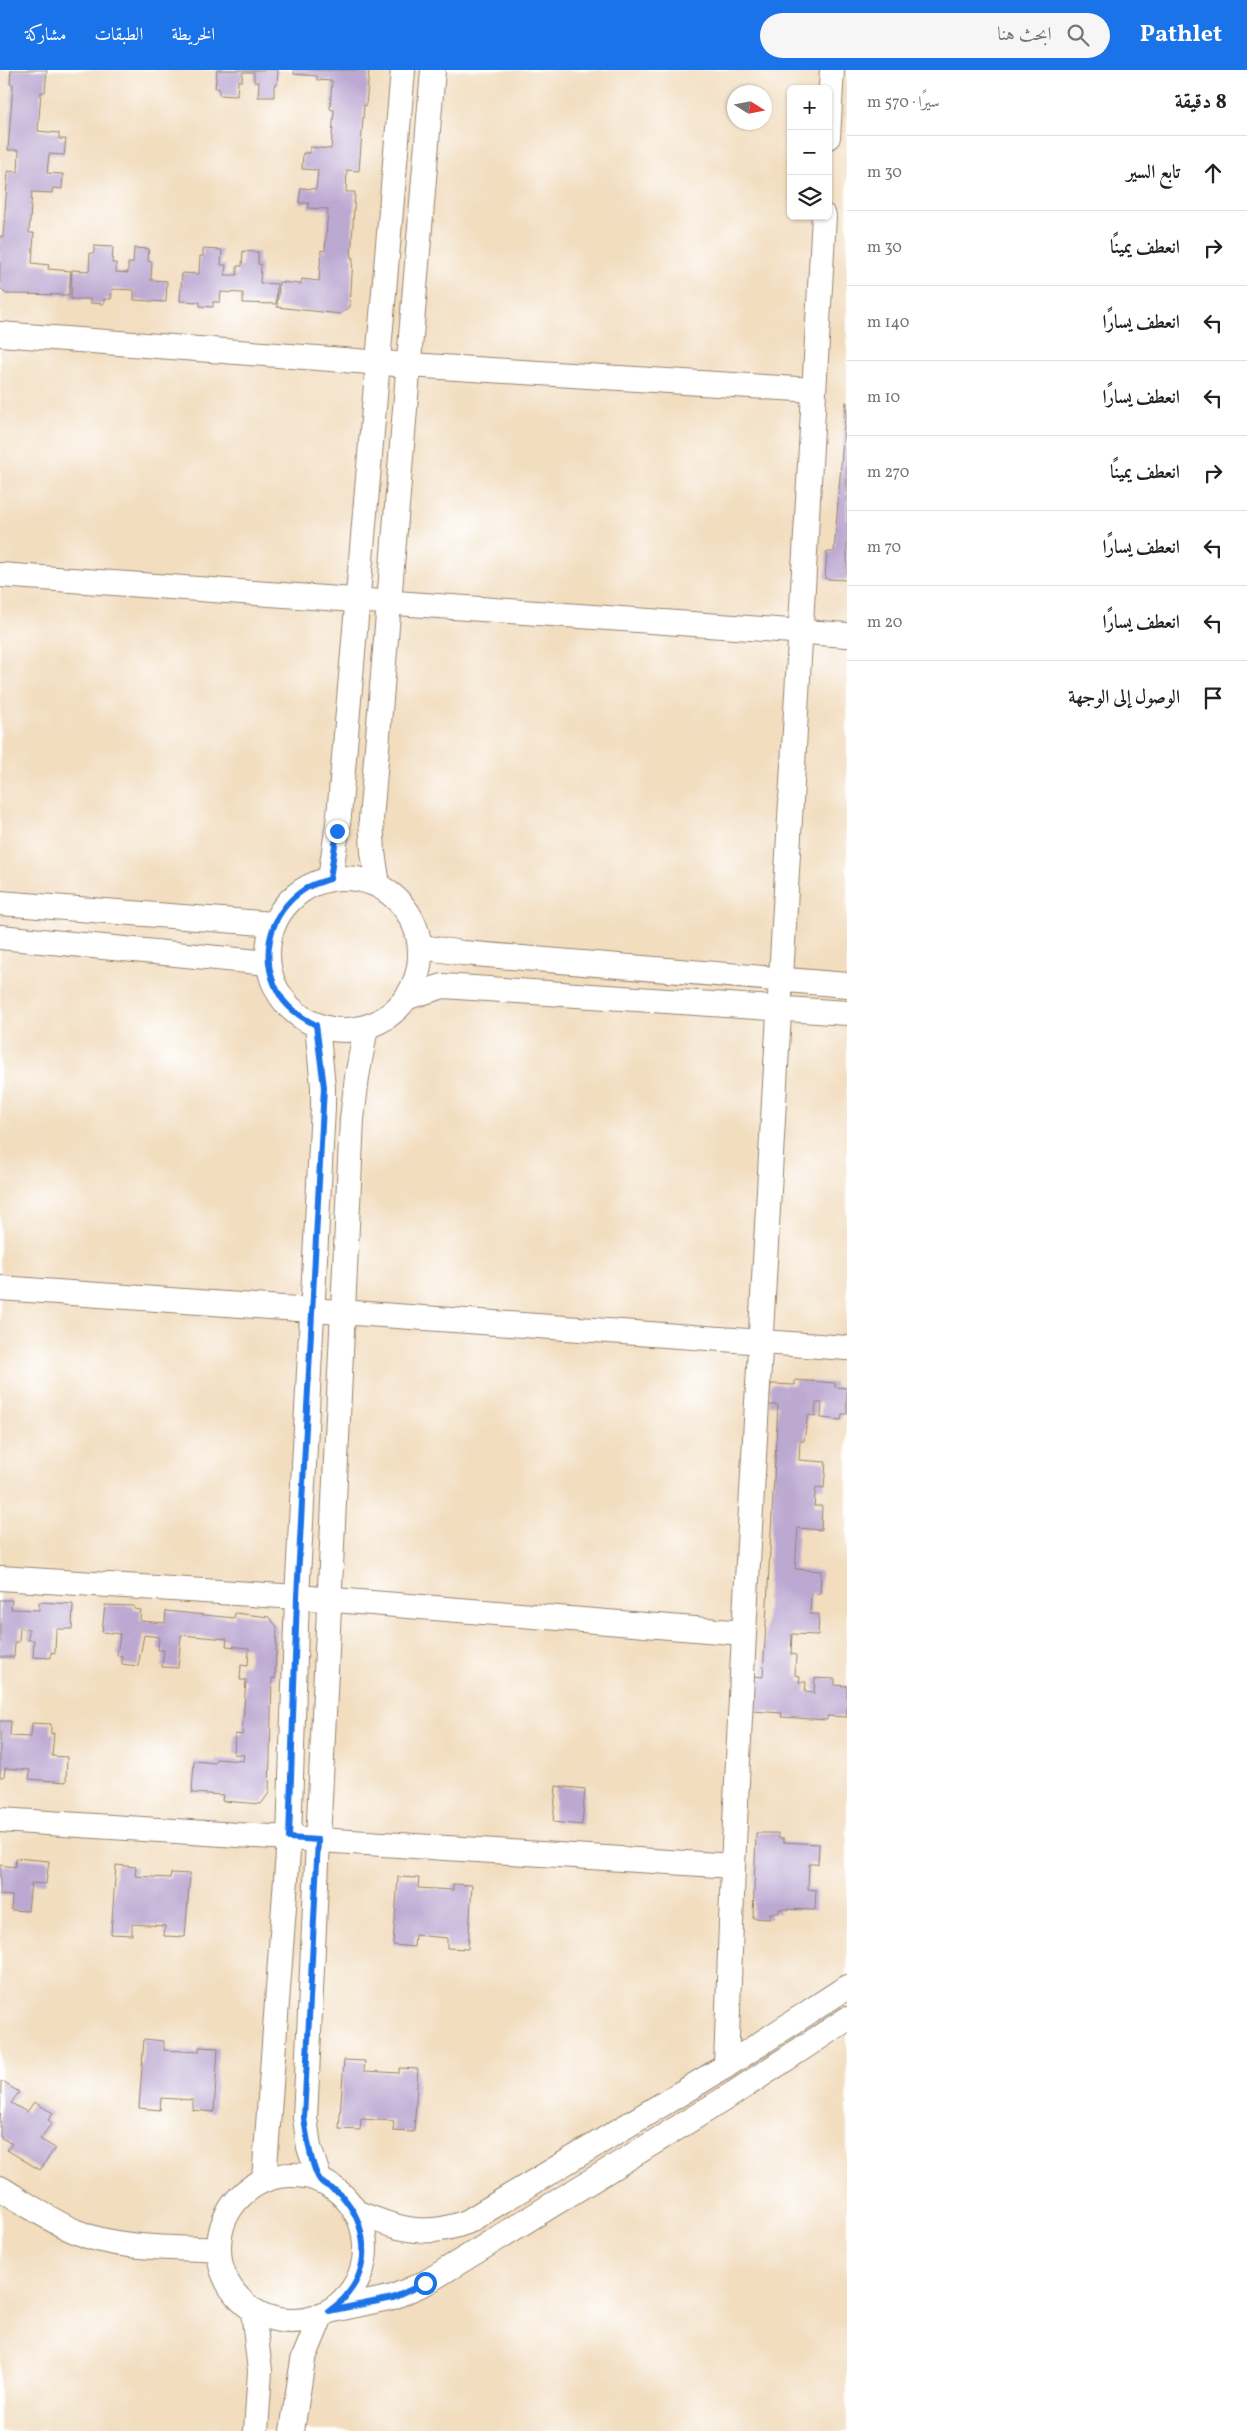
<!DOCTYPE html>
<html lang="ar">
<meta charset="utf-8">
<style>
body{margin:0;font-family:Vollkorn,Amiri,serif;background:#f6f6f6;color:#222;direction:rtl}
.controls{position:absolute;right:15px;top:15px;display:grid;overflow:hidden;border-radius:8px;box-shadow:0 1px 4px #0004}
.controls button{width:45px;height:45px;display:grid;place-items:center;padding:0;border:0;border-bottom:1px solid #e0e0e0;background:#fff;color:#222;font:25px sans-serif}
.compass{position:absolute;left:727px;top:15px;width:45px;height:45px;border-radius:50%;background:#fff;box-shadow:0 1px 4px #0004;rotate:101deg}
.stop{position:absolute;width:15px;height:15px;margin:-11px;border:4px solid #1a73e8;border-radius:50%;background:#fff}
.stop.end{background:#1a73e8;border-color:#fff;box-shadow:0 1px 5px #0008}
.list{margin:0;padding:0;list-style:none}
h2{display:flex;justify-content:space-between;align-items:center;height:65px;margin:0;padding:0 20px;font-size:21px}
h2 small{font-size:16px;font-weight:400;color:#767676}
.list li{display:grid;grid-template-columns:32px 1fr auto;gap:15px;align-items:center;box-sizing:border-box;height:75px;padding:0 20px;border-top:1px solid #e0e0e0}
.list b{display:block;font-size:19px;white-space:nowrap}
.list em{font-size:16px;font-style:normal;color:#767676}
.icon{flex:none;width:28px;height:28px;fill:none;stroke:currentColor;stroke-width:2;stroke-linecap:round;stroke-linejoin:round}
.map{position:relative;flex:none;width:847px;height:2361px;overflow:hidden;direction:ltr}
header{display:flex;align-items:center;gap:30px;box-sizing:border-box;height:70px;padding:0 25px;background:#1a73e8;color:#fff}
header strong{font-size:24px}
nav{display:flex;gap:28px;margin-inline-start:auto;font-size:18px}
.search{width:350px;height:45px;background:#f6f6f6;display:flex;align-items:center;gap:12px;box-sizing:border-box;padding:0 18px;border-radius:28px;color:#767676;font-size:19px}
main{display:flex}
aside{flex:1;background:#fff}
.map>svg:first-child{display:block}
.building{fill:#bca9d2}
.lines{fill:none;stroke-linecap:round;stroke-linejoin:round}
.minor-casing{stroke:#96846e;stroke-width:26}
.minor{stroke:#fff;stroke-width:24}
.route{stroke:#1a73e8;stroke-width:6}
</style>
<header>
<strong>Pathlet</strong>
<div class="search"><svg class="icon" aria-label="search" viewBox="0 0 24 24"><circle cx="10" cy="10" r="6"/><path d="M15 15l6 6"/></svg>ابحث هنا</div>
<nav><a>الخريطة</a><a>الطبقات</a><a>مشاركة</a></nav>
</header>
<main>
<aside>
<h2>8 دقيقة<small>سيرًا · 570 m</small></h2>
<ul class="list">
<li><svg class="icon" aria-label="ahead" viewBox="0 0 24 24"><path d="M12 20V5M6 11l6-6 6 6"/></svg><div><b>تابع السير</b></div><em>30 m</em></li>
<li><svg class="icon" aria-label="right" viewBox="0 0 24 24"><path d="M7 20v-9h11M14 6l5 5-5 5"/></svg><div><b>انعطف يمينًا</b></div><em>30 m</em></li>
<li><svg class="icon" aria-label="left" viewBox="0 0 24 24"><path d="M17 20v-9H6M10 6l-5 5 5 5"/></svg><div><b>انعطف يسارًا</b></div><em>140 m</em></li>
<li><svg class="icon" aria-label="left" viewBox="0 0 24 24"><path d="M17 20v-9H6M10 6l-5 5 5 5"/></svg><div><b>انعطف يسارًا</b></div><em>10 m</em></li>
<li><svg class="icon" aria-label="right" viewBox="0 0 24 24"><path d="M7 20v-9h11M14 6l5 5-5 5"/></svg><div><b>انعطف يمينًا</b></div><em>270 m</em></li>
<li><svg class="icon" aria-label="left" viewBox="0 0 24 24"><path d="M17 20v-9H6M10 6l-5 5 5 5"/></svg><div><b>انعطف يسارًا</b></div><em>70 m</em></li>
<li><svg class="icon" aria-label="left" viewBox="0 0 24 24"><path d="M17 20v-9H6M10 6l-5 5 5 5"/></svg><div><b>انعطف يسارًا</b></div><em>20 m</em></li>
<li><svg class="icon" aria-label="arrive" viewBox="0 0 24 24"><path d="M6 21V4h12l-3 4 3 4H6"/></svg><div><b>الوصول إلى الوجهة</b></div></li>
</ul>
</aside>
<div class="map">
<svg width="847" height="2361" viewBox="0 0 847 2361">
<rect width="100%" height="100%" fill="#fff"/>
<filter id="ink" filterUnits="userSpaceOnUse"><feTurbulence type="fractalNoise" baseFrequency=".02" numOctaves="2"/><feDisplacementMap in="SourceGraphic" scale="10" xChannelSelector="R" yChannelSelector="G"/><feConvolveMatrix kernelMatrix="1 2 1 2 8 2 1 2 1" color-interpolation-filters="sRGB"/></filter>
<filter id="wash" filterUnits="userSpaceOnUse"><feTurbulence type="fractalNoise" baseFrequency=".0096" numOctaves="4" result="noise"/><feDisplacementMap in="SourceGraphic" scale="20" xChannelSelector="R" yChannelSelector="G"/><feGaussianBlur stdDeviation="1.12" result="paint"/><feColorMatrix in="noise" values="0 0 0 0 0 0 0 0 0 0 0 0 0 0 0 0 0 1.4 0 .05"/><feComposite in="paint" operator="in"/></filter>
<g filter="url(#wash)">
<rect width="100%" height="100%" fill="#f2ddbf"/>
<g id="blocks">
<g class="building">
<path d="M 11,0 L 47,0 L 45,22 L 41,22 L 38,61 L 59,63 L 59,69 L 66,69 L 64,85 L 49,84 L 47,103 L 63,104 L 62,119 L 53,118 L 52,123 L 32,122 L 29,163 L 34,163 L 32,193 L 49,195 L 48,199 L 71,201 L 69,225 L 6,224 L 0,218 L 0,166 L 3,167 L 8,101 L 18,102 L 19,80 L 8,80 L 13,14 L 10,14 Z"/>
<path d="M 217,0 L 278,0 L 277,15 L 274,15 L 274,27 L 258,27 L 259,12 L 254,12 L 254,2 L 243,2 L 242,11 L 238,11 L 237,26 L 219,25 L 219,18 L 215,18 Z"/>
<path d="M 294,0 L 369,0 L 366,36 L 364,35 L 359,101 L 347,100 L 346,122 L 355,122 L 351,188 L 353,188 L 350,237 L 340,244 L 277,237 L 279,212 L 301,214 L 302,209 L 319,211 L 321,180 L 325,181 L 328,139 L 308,138 L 309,133 L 299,133 L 301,118 L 316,119 L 318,100 L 302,99 L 303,83 L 310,83 L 310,77 L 331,79 L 334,40 L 330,39 L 332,11 L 317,10 L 317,6 L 294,4 Z"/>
<path d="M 94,176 L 113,177 L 112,193 L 116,193 L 116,202 L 128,203 L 128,193 L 133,193 L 134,178 L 149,179 L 148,191 L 152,192 L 151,210 L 167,211 L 166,232 L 134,230 L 134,220 L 112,219 L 111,229 L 104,229 L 104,234 L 90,233 L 90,229 L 71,229 L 72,200 L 89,201 L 90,183 L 94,183 Z"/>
<path d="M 203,179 L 222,180 L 221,195 L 226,195 L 225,205 L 237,205 L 237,196 L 242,196 L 243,181 L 258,182 L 258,194 L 261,194 L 260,213 L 277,214 L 276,234 L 243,233 L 243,223 L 221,222 L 220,232 L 213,232 L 213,237 L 200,236 L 200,232 L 180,231 L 182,203 L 199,204 L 200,186 L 203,186 Z"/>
<path d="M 846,332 L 847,332 L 847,510 L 825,509 L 827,482 L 834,482 Z"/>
<path d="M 795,1310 L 835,1313 L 835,1317 L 847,1318 L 847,1344 L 842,1344 L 841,1350 L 821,1348 L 822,1333 L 816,1333 L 815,1346 L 808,1345 L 804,1371 L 800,1371 L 799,1390 L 826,1392 L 824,1418 L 816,1417 L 814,1436 L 822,1436 L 821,1460 L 798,1458 L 795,1499 L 821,1501 L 820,1524 L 811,1523 L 810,1544 L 819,1544 L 818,1565 L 792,1564 L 791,1584 L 796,1585 L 795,1605 L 800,1606 L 799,1612 L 806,1612 L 805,1622 L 814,1623 L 815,1608 L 835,1609 L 835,1615 L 847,1616 L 847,1647 L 827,1646 L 827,1650 L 781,1647 L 782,1643 L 752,1641 L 754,1606 L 763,1607 L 778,1335 L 769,1335 L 771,1314 L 795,1315 Z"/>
<path d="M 0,1530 L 12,1530 L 11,1539 L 39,1540 L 39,1532 L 73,1534 L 72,1559 L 56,1559 L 55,1583 L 51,1582 L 51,1588 L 33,1587 L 34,1570 L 28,1570 L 29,1559 L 20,1558 L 19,1572 L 15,1572 L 14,1587 L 0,1587 Z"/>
<path d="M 105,1535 L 134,1536 L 134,1539 L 141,1540 L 140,1551 L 165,1553 L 166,1541 L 234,1548 L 235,1543 L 269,1547 L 277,1557 L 275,1609 L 272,1608 L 269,1723 L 261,1734 L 222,1731 L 223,1725 L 192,1723 L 194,1691 L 215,1693 L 216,1689 L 243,1691 L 244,1685 L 234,1684 L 235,1664 L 242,1665 L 246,1610 L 240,1610 L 241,1595 L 248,1596 L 249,1578 L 226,1576 L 227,1569 L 181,1565 L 178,1598 L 162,1597 L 164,1580 L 158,1580 L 159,1567 L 144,1565 L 138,1596 L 122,1594 L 122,1586 L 117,1585 L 120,1564 L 102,1562 Z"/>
<path d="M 0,1651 L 11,1651 L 10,1666 L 31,1667 L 32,1653 L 51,1654 L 51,1664 L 54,1663 L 52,1686 L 67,1687 L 66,1712 L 29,1709 L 30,1700 L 5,1698 L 4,1707 L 0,1707 Z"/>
<path d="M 556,1716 L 585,1719 L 582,1755 L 553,1752 Z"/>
<path d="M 756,1763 L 778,1763 L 778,1768 L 783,1768 L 783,1772 L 819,1774 L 818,1794 L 809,1794 L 808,1819 L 816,1820 L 815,1840 L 779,1839 L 779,1843 L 770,1843 L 770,1849 L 753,1848 Z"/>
<path d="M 16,1788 L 49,1791 L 46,1814 L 31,1813 L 28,1841 L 11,1840 L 12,1826 L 0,1825 L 0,1795 L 15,1797 Z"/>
<path d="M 116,1795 L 136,1797 L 135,1806 L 170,1808 L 171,1803 L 190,1804 L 185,1867 L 164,1866 L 165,1856 L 132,1854 L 132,1865 L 111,1864 Z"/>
<path d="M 398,1807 L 419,1808 L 418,1818 L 453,1820 L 453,1814 L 472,1815 L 468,1879 L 447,1878 L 447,1868 L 415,1865 L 414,1877 L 393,1875 Z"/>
<path d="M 144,1969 L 164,1971 L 164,1980 L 199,1982 L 199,1977 L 218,1978 L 214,2042 L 193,2040 L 193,2030 L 161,2028 L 160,2040 L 139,2038 Z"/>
<path d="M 344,1990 L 365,1991 L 364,2001 L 399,2003 L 399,1998 L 418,1999 L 414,2062 L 393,2061 L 394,2051 L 361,2049 L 360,2060 L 339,2059 Z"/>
<path d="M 1,2011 L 19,2022 L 11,2033 L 27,2042 L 34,2032 L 53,2043 L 48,2050 L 52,2053 L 40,2069 L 55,2078 L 40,2100 L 7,2080 L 12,2074 L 0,2067 Z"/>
</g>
</g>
</g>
<g filter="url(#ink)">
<use href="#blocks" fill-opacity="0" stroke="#96846e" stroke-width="1"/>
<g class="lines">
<g class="minor-casing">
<g id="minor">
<path d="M 828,67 L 832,0"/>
<path d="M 0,264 L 409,295 L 814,320"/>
<path d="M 0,505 L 847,565"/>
<circle cx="344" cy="884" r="76"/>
<path d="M 330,809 L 339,746 L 403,0"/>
<path d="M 378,815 L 373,782 L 371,750 L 433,0"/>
<path d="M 0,833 L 274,854"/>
<path d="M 0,867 L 268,893"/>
<path d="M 421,877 L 463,883 L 847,915"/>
<path d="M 408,927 L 443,916 L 847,943"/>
<path d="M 0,1218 L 847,1278"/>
<path d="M 0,1508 L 297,1527 L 744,1563"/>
<path d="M 0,1750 L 733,1796"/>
<path d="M 726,1996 L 733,1796 L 744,1563 L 824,146"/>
<circle cx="292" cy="2178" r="73"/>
<path d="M 264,2110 L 289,1768 L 297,1527 L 323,1038 L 323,1017 L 317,955"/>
<path d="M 320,2111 L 309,2077 L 305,2048 L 352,1049 L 357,1007 L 366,957"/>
<path d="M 0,2118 C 25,2133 50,2151 77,2162 C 118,2180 175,2177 219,2180"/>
<path d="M 355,2142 C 399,2158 421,2169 467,2152 L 726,1996 L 847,1917"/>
<path d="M 253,2241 L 260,2301 L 256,2361"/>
<path d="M 329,2241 L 393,2227 L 425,2213 L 734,2023 L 847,1949"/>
<path d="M 292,2361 L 303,2290 L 322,2244"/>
</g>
</g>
<use href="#minor" class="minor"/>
</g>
</g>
<g class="lines" filter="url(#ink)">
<path class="route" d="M 337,761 L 330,809 C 322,812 312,814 305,819 C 267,843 257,893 283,930 C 292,942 304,949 316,955 L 324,1017 L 297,1527 L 289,1768 L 318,1770 L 304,2048 C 306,2062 312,2099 320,2110 C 325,2117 336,2119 342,2126 C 367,2154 372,2196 346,2226 C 342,2232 335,2236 329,2241 L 393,2228 L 425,2213"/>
</g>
</svg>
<div class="controls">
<button>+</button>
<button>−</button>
<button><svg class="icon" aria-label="layers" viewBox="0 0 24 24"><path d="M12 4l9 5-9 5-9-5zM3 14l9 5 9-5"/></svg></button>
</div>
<svg class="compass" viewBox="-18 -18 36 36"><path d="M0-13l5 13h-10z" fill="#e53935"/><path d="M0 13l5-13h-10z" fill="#767676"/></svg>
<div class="stop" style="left:425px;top:2213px"></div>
<div class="stop end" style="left:337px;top:761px"></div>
</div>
</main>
